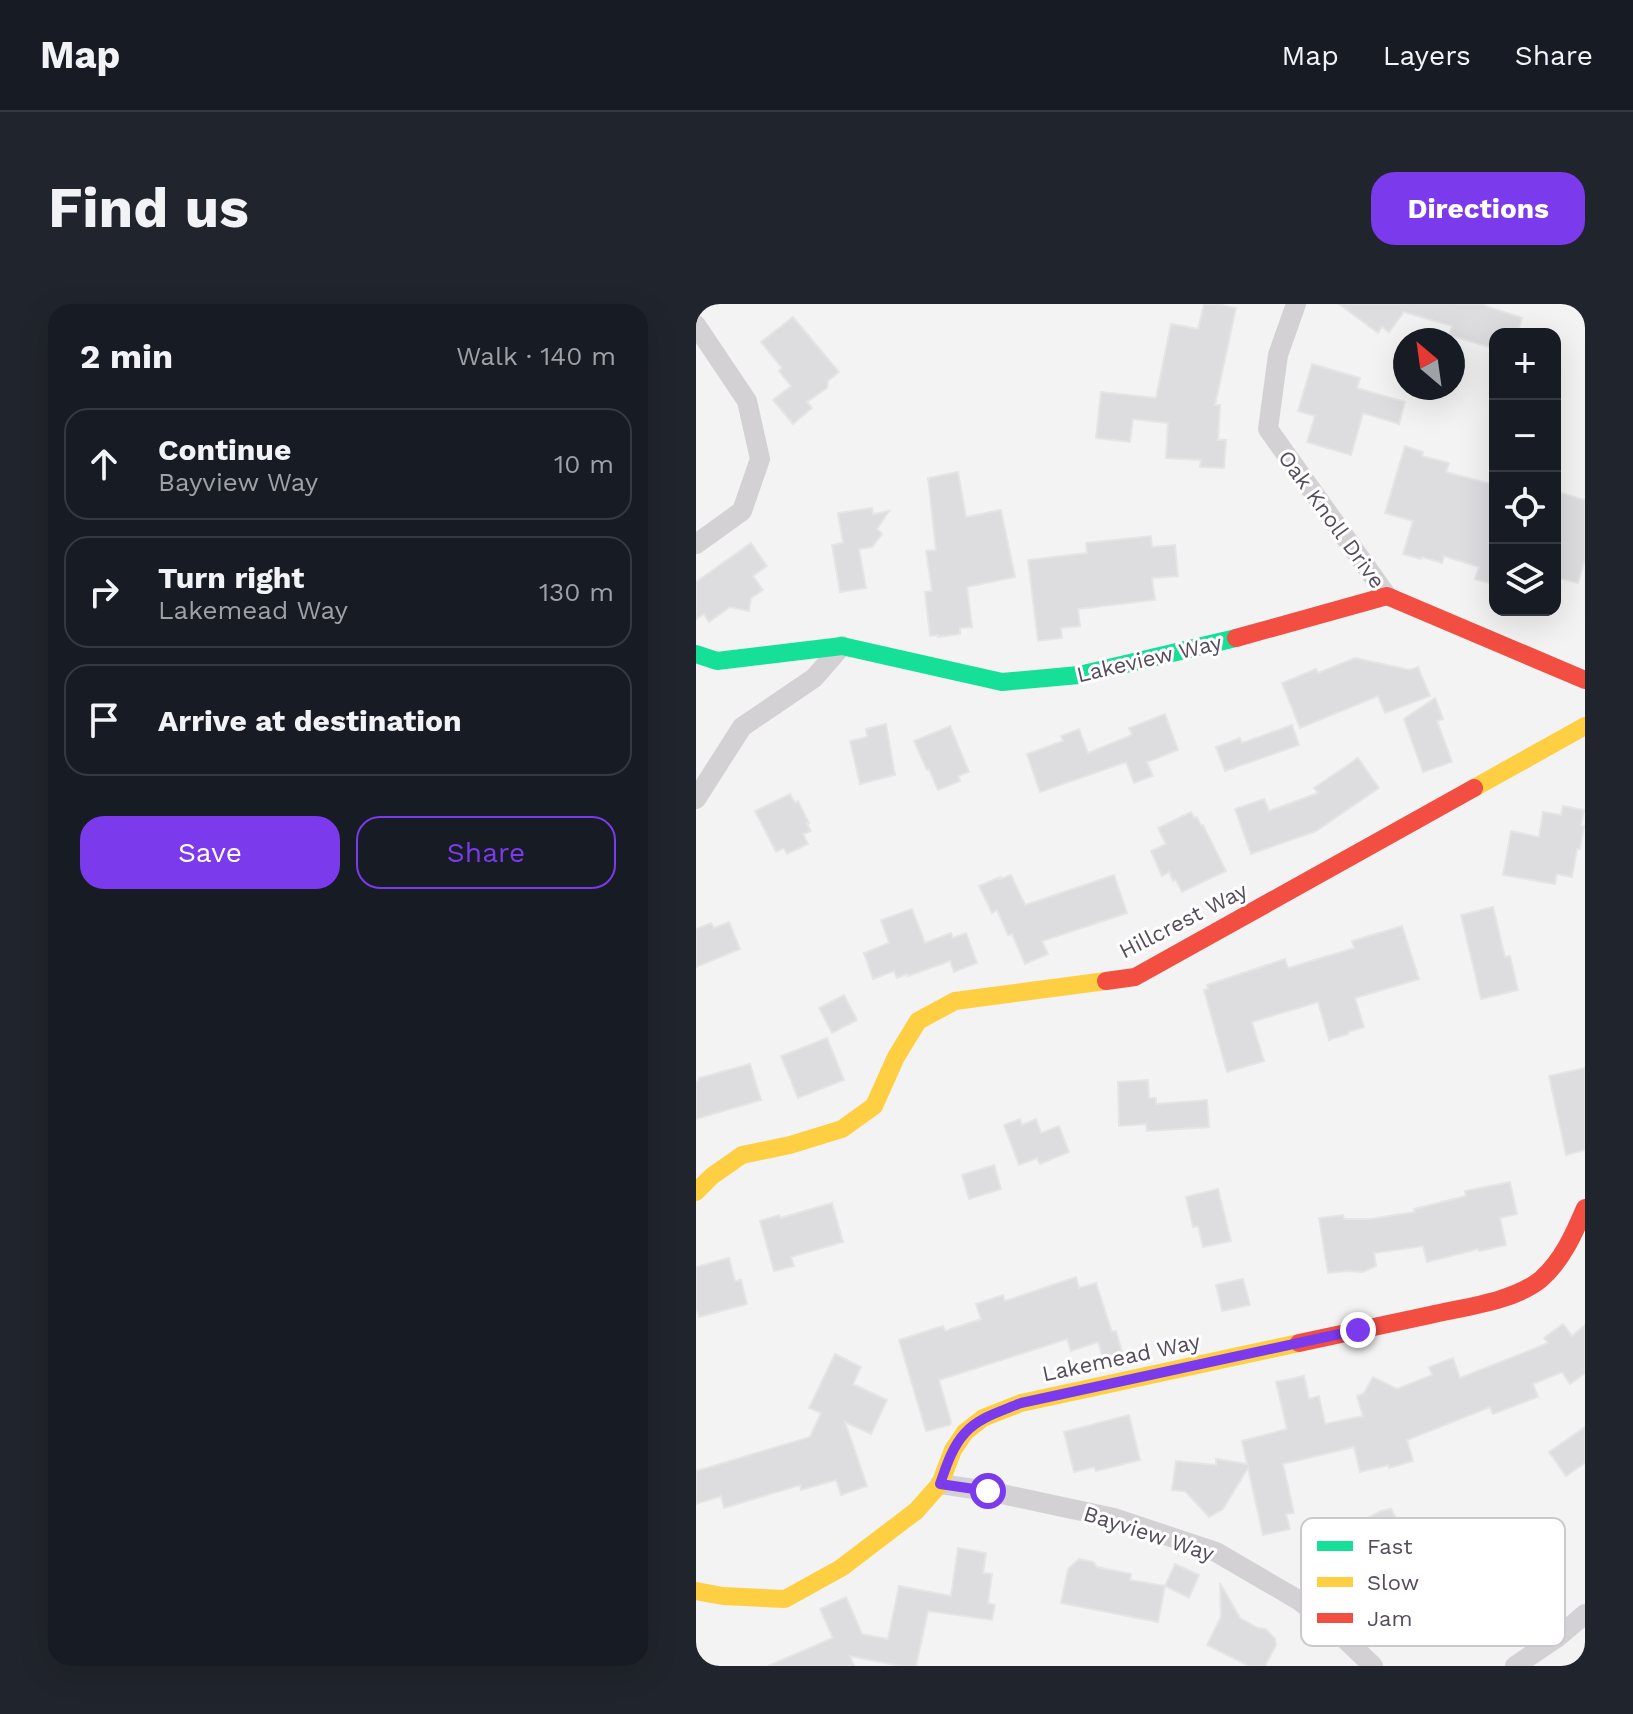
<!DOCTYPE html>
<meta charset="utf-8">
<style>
body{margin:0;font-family:"Work Sans",sans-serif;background:#20242c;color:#f1f3f6}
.controls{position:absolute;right:24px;top:24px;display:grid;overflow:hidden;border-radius:16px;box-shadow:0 8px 32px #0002}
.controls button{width:72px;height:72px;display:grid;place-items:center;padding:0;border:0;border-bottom:2px solid #363941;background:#171b24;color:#f1f3f6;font:40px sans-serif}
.compass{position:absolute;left:697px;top:24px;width:72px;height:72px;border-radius:50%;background:#171b24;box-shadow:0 8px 32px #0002;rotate:331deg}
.stop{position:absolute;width:24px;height:24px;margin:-18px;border:6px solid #7c3aed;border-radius:50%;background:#fff}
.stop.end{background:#7c3aed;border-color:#fff;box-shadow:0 2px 8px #0008}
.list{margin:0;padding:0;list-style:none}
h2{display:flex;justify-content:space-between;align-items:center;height:104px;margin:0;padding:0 32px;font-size:34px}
h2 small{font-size:26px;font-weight:400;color:#9ea1a6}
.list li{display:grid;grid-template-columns:52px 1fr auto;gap:24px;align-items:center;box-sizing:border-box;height:112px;margin:0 16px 16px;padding:0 16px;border:2px solid #363941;border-radius:24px}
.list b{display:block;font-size:30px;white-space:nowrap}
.list p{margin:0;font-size:26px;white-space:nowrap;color:#9ea1a6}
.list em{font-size:26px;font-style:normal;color:#9ea1a6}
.actions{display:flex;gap:16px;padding:24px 32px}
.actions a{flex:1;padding:18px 0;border:2px solid #7c3aed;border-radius:24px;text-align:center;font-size:28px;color:#7c3aed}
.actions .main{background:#7c3aed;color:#fff}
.icon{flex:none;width:44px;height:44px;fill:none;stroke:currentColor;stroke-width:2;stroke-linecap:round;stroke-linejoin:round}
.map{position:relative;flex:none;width:889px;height:1362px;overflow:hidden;border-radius:24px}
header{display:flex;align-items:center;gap:48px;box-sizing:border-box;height:112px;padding:0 40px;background:#171b24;border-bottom:2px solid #363941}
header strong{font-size:38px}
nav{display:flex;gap:44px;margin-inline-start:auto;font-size:28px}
.intro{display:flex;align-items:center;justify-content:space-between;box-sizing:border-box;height:192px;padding:0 48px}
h1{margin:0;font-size:56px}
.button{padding:20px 36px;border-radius:24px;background:#7c3aed;color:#fff;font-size:28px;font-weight:700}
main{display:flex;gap:48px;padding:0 48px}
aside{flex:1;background:#171b24;border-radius:24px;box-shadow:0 8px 32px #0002}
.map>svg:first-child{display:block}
.building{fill:#dddcde;stroke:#e5e5e5;stroke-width:2}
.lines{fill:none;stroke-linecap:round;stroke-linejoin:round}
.street{stroke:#d4d1d5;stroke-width:20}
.fast{stroke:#16e098;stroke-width:18}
.slow{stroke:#ffcf43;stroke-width:18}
.jam{stroke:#f24e42;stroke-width:18}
.route{stroke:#7c3aed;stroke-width:10}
.labels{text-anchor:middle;stroke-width:6;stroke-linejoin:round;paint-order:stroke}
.street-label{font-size:22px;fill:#564c5d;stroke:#fff}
.key{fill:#fff;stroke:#ccc9ce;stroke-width:2}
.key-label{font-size:22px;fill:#564c5d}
</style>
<header>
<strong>Map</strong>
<nav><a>Map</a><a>Layers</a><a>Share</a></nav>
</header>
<div class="intro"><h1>Find us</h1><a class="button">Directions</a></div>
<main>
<aside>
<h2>2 min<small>Walk · 140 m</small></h2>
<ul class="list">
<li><svg class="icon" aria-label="ahead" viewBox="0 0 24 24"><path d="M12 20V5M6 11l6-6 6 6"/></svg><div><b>Continue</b><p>Bayview Way</p></div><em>10 m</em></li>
<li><svg class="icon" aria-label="right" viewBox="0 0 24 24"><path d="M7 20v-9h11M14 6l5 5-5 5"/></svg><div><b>Turn right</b><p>Lakemead Way</p></div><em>130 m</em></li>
<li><svg class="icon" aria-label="arrive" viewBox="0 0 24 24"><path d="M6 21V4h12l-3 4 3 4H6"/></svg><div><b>Arrive at destination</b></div></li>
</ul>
<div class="actions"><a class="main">Save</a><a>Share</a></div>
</aside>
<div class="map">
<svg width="889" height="1362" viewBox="0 0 889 1362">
<rect width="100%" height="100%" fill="#f3f3f3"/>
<g class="building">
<path d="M 508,0 L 521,0 L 540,4 L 519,101 L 524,101 L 522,136 L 530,136 L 528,164 L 504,163 L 505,156 L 470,154 L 472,119 L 437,115 L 434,138 L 400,134 L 405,88 L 460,94 L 475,20 L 502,25 Z"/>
<path d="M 643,0 L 784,0 L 826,14 L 821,30 L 799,30 L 799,45 L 753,31 L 756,22 L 708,8 L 693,28 L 686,23 L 682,29 Z"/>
<path d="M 97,13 L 143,68 L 132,77 L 131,84 L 111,98 L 116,104 L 97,120 L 77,96 L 95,82 L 83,67 L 86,64 L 65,38 Z"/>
<path d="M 616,60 L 664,74 L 661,84 L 709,98 L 703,120 L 667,109 L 655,151 L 611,138 L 619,112 L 602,107 Z"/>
<path d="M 709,142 L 727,148 L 726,152 L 753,159 L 750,168 L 799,181 L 799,281 L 779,275 L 783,263 L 748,252 L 746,259 L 726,253 L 725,255 L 707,250 L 717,217 L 689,209 Z"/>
<path d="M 262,168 L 270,213 L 305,206 L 319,273 L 271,283 L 276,323 L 264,324 L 264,330 L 242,333 L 242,331 L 234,332 L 229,288 L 236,287 L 230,247 L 240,246 L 232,174 Z"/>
<path d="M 862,188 L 889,196 L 889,255 L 882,279 L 859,273 L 859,199 Z"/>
<path d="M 176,204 L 177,210 L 193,207 L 181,225 L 186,230 L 176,243 L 163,245 L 170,284 L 144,288 L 136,241 L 147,239 L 142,209 Z"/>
<path d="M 455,232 L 456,243 L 479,241 L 482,272 L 456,274 L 459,296 L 382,305 L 384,322 L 365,324 L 366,334 L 342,337 L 332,256 L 391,249 L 390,239 Z"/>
<path d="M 55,239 L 71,262 L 57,272 L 67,286 L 55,294 L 53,307 L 34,303 L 13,318 L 8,310 L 0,315 L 0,278 Z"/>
<path d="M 659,354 L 714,366 L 722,363 L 734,392 L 689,409 L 682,392 L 604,424 L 586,379 L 620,365 L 622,369 Z"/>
<path d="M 739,394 L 747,415 L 741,417 L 756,458 L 727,468 L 708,415 Z"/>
<path d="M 469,410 L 482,446 L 451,458 L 457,472 L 438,479 L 430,458 L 344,488 L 331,450 L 367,437 L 365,432 L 383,425 L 392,449 L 436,431 L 433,424 Z"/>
<path d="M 190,420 L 199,471 L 164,480 L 154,437 L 171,433 L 170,425 Z"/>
<path d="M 596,421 L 603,441 L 529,467 L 520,443 L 544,434 L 546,439 Z"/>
<path d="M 254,422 L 273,468 L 262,472 L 264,477 L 242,486 L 233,465 L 231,466 L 218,437 Z"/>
<path d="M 662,454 L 683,484 L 620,527 L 555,550 L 539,505 L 568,495 L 573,507 L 622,489 L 618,484 Z"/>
<path d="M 94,490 L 99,499 L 102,497 L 113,519 L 111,520 L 115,527 L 107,530 L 112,540 L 91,550 L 88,544 L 80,548 L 59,507 Z"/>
<path d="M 867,502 L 888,506 L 885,521 L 888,522 L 884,545 L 881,545 L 876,573 L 861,570 L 859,580 L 807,571 L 815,527 L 843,533 L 847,508 L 865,511 Z"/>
<path d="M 495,508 L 498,514 L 501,513 L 505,522 L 507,521 L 530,567 L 486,588 L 480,576 L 477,577 L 473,568 L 466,572 L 455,547 L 470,540 L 462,524 Z"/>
<path d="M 315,571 L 329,601 L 418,571 L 431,609 L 346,637 L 352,650 L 329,660 L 316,630 L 312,631 L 301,606 L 296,609 L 283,582 L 304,573 L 304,575 Z"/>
<path d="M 797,603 L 809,653 L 814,652 L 822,686 L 785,695 L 765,611 Z"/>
<path d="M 216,605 L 229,639 L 255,629 L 257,634 L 270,629 L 281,659 L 258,668 L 254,657 L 212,672 L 211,670 L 201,674 L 198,667 L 177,675 L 168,649 L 193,639 L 185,616 Z"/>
<path d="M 33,618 L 44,645 L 0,663 L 0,625 L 15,619 L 18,624 Z"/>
<path d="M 706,622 L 723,675 L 659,694 L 668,723 L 652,728 L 652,730 L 633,736 L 622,698 L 556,718 L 568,757 L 531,768 L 508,686 L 512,685 L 511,681 L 589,655 L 592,664 L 658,644 L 656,637 Z"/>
<path d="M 148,691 L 161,716 L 136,729 L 123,704 Z"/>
<path d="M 131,734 L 148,776 L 102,794 L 85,752 Z"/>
<path d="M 54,760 L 65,796 L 0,815 L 0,778 L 3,776 L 3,774 Z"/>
<path d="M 889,764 L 889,846 L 870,851 L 853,772 Z"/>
<path d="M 452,776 L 453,794 L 460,794 L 460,800 L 511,796 L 513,823 L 451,827 L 450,820 L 423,822 L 422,778 Z"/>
<path d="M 324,815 L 326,821 L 340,815 L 345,829 L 363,822 L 373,848 L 344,860 L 341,854 L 323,861 L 308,821 Z"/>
<path d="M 298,861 L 305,885 L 273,895 L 266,871 Z"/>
<path d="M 814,878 L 821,910 L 804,914 L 810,941 L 783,947 L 782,945 L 731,958 L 727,942 L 678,949 L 680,962 L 667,968 L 651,967 L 632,969 L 623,914 L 647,911 L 648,915 L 674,915 L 719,908 L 718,905 L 770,892 L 769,887 Z"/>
<path d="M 522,885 L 535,937 L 507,943 L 502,922 L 497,923 L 490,893 Z"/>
<path d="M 136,899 L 147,938 L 95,953 L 98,962 L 78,967 L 64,917 L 83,911 L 84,914 Z"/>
<path d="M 33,954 L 39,977 L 45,976 L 51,1000 L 3,1013 L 0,1003 L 0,963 Z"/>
<path d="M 380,973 L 383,984 L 400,979 L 416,1028 L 420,1027 L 426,1048 L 407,1054 L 402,1038 L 375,1047 L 371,1035 L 243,1076 L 255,1118 L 254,1121 L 230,1127 L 203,1036 L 247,1022 L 249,1027 L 285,1015 L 280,1000 L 307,991 L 309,997 Z"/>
<path d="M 547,975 L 554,1001 L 526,1007 L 520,981 Z"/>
<path d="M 867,1020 L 876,1032 L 889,1021 L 889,1069 L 874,1080 L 866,1068 L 837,1080 L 842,1093 L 797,1110 L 794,1103 L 711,1136 L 717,1157 L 693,1164 L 692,1161 L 664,1168 L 658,1143 L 587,1160 L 598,1209 L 590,1210 L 594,1225 L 567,1231 L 552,1164 L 527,1205 L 513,1213 L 489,1187 L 476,1186 L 480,1157 L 520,1161 L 520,1155 L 551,1160 L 546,1137 L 591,1125 L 580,1078 L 608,1072 L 613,1095 L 623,1092 L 629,1120 L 667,1112 L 661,1092 L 668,1089 L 677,1073 L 701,1085 L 736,1071 L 733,1063 L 757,1054 L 764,1074 L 852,1039 L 848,1034 Z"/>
<path d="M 139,1050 L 165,1063 L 157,1080 L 191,1096 L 175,1130 L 149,1118 L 171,1182 L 145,1191 L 140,1176 L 105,1186 L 104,1181 L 28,1204 L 25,1192 L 0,1200 L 0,1167 L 114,1133 L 125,1109 L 113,1104 Z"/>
<path d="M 433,1111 L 444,1156 L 400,1167 L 398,1163 L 378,1168 L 368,1128 Z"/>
<path d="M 889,1123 L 889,1159 L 870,1172 L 853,1148 Z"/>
<path d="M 695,1205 L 703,1220 L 718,1233 L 685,1249 L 739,1300 L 742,1296 L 761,1314 L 745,1331 L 725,1313 L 702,1339 L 665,1305 L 663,1308 L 647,1293 L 653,1287 L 627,1237 L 685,1207 Z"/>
<path d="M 262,1244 L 290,1249 L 287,1269 L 296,1270 L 292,1299 L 299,1301 L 296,1316 L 232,1307 L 220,1362 L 204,1362 L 154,1352 L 158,1362 L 72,1362 L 137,1334 L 124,1305 L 150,1293 L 166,1330 L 192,1335 L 203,1282 L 255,1292 Z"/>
<path d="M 383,1255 L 397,1258 L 401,1263 L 435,1270 L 434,1276 L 469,1282 L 462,1318 L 365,1299 L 372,1265 Z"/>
<path d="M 479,1260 L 503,1271 L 493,1294 L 469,1282 Z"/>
<path d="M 524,1279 L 544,1314 L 562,1324 L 570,1325 L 579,1335 L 580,1341 L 569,1362 L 553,1362 L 511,1341 L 525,1313 Z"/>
</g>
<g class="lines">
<g class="street">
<path d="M 600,0 L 582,51 L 572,125 L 691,292"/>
<path d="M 0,21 L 51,97 L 64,155 L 46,207 L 0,240"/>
<path d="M 0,495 L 46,423 L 118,374 L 146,342"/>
<path d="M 244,1180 L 292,1187 L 418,1214 L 520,1248 L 604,1297 L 650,1336 L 677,1362"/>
<path d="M 819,1362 L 862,1333 L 889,1310"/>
</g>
<path class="fast" d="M 0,350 L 21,357 L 146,342 L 306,378 L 383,371 L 540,334"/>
<g class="slow">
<path d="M 778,484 L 889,422"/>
<path d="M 0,888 L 16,872 L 46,851 L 94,841 L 146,825 L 178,802 L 200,753 L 222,717 L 259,697 L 410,677"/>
<path d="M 0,1287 L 27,1292 L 89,1295 L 145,1264 L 220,1207 L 244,1180 L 257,1146 L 269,1128 L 287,1114 L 325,1099 L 603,1039"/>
</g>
<g class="jam">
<path d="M 540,334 L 691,292 L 889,376"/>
<path d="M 410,677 L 439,673 L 778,484"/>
<path d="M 603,1039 C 647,1030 690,1020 734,1011 C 768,1003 816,998 844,976 C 866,957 878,930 889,904"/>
</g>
</g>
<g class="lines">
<path class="route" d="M 292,1187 L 244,1180 C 250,1163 256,1143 269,1129 C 283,1113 306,1107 325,1099 L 662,1026"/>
</g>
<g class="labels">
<g class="street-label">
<text transform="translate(636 215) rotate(54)" y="8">Oak Knoll Drive</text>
<text transform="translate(453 354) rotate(-13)" y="8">Lakeview Way</text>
<text transform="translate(487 616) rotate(-27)" y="8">Hillcrest Way</text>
<text transform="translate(425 1053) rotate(-12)" y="8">Lakemead Way</text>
<text transform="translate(453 1229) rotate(18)" y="8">Bayview Way</text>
</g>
</g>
<rect x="605" y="1214" width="264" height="128" rx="12" class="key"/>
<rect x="621" y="1237" width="36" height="10" fill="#16e098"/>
<rect x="621" y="1273" width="36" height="10" fill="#ffcf43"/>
<rect x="621" y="1309" width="36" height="10" fill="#f24e42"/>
<g class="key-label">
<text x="671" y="1250">Fast</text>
<text x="671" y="1286">Slow</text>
<text x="671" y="1322">Jam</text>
</g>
</svg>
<div class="controls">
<button>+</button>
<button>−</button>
<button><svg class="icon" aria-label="locate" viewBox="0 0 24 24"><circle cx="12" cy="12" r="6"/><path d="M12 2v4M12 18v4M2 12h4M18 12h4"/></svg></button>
<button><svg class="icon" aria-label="layers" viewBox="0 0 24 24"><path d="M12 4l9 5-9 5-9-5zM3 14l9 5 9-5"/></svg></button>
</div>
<svg class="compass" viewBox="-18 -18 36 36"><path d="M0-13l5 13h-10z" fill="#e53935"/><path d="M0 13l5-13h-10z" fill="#9ea1a6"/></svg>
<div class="stop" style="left:292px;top:1187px"></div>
<div class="stop end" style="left:662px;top:1026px"></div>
</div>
</main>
